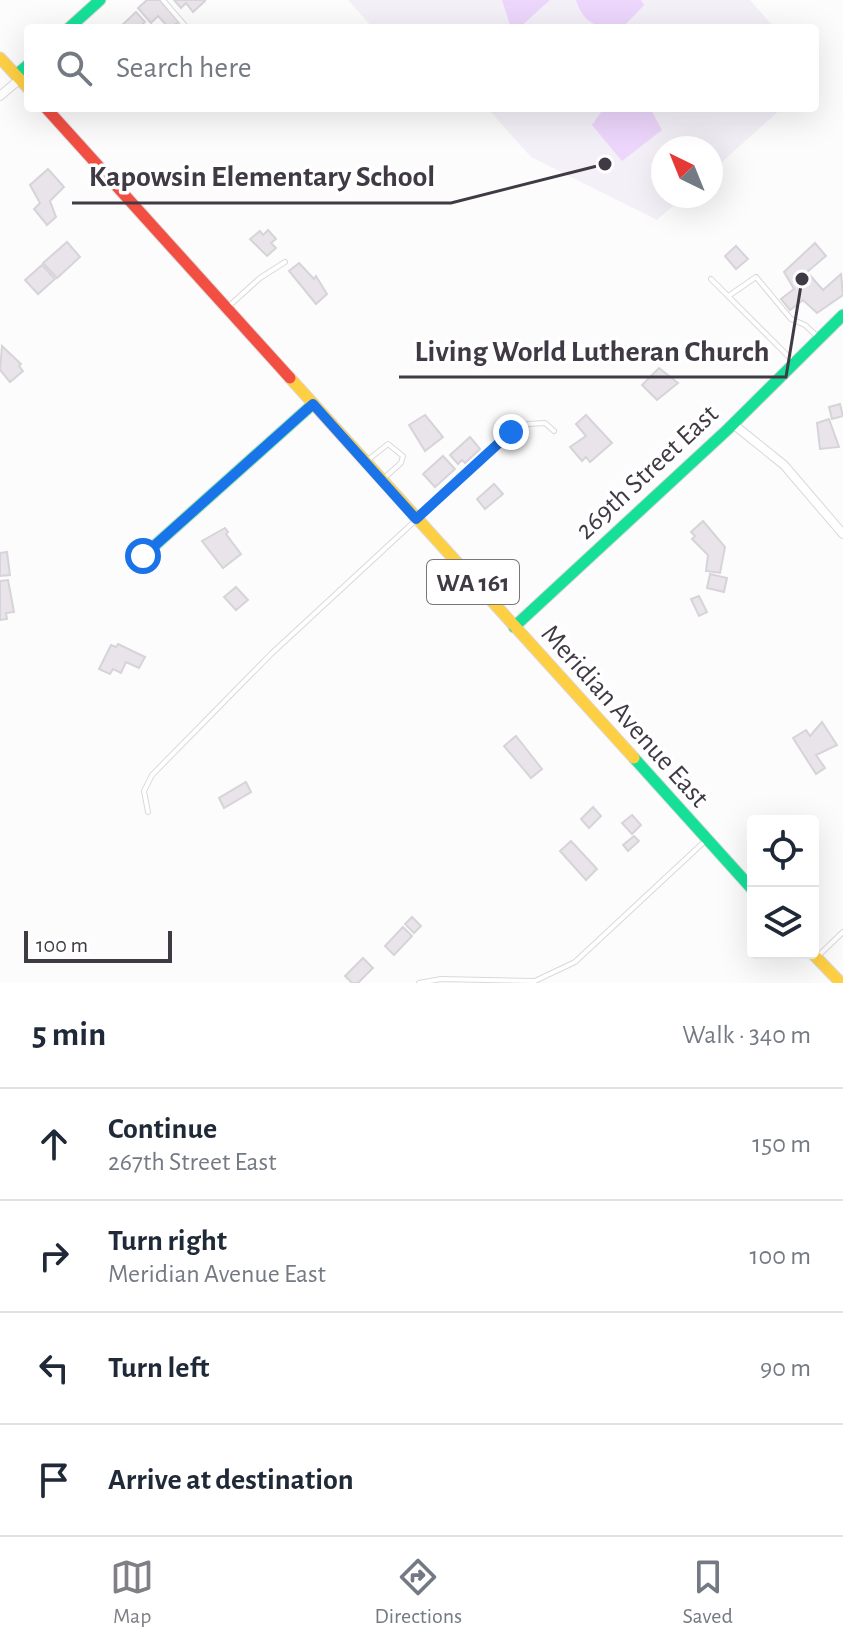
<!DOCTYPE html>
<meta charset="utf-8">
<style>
body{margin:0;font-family:"Alegreya Sans",sans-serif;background:#f6f6f7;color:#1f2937}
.controls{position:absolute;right:24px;bottom:24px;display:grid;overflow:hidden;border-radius:8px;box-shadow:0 8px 32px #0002}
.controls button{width:72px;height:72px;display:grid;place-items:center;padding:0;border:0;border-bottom:2px solid #e0e1e3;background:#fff;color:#1f2937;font:40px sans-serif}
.compass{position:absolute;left:651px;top:136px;width:72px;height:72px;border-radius:50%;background:#fff;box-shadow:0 8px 32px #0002;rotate:317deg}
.scale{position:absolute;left:24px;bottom:20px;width:148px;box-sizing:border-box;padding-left:8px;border:4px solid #403a45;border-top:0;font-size:22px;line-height:28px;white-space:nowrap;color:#403a45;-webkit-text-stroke:6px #fff;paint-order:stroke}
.stop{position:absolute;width:24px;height:24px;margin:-18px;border:6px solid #1a73e8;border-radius:50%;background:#fff}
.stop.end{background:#1a73e8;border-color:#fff;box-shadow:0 2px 8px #0008}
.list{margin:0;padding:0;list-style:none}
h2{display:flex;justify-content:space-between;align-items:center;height:104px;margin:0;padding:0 32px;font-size:34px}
h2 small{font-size:26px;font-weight:400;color:#747a83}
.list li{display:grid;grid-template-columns:52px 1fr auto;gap:24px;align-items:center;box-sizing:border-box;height:112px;padding:0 32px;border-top:2px solid #e0e1e3}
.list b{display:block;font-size:30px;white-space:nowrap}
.list p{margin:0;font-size:26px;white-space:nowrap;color:#747a83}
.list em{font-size:26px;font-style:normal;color:#747a83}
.icon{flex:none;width:44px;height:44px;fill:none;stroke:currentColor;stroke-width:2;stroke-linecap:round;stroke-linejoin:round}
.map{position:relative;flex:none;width:843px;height:983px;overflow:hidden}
.search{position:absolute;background:#fff;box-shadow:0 8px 32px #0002;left:24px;right:24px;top:24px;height:88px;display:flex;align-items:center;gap:20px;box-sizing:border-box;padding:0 28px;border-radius:8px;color:#747a83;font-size:30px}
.sheet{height:552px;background:#fff}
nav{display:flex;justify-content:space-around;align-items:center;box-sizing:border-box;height:112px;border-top:2px solid #e0e1e3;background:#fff;font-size:22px;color:#747a83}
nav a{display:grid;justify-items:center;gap:4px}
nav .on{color:#827e85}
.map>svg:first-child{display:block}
.built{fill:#f4f0f8}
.green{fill:#ecd6fb}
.building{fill:#e8e4ea;stroke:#d7d4d9;stroke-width:2}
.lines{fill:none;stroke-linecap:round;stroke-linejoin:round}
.lane-casing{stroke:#dbd8dd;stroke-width:6}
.street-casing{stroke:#dbd8dd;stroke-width:10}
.fast-casing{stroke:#dbd8dd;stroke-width:13}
.slow-casing{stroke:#dbd8dd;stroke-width:13}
.jam-casing{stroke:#dbd8dd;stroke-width:13}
.lane{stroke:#fff;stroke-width:4}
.street{stroke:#fff;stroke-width:8}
.fast{stroke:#16e098;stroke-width:11}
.slow{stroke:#ffcf43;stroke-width:11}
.jam{stroke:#f24e42;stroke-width:11}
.route{stroke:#1a73e8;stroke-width:10}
.labels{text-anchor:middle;stroke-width:7;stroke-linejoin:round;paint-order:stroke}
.shield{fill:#fff;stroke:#79757d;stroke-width:2}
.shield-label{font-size:26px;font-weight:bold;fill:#403a45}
.street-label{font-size:28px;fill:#403a45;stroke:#fff}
.leader{fill:none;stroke:#403a45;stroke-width:3}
.callout-dot{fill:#403a45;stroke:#fff;stroke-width:3}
.callout-label{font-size:30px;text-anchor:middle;font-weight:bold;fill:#403a45;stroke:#fff;stroke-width:7;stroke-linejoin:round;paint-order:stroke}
</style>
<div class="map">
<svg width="843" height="983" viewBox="0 0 843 983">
<rect width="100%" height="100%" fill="#fcfcfc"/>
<g class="built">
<path d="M 348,0 L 750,0 L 775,28 L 373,28 Z"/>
<path d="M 487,108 L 782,108 L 711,172 L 711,148 L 663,148 L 663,196 L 684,196 L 657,220 L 531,157 Z"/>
</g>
<g class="green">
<path d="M 502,0 L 550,0 L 519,28 L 511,28 Z"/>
<path d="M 576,0 L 641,0 L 644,5 L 622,28 C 599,29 583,24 576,0 Z"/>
<path d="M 604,108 L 650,108 L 662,130 L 622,161 L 592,125 Z"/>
</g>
<g class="building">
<path d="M 147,0 L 160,0 L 179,22 L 169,28 L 158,16 L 151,23 L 138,8 Z"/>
<path d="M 174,0 L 204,0 L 205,1 L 193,12 L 186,3 L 181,8 Z"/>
<path d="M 136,12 L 145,22 L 138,28 L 119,28 Z"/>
<path d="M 48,169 L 64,187 L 50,201 L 56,217 L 47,225 L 34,209 L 40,203 L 30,185 Z"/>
<path d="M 268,230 L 276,239 L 271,243 L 276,248 L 267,256 L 250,239 L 260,231 L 263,235 Z"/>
<path d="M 67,242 L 80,257 L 57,278 L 43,263 Z"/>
<path d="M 815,243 L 826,256 L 807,272 L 823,290 L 841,274 L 843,295 L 817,313 L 803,300 L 790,310 L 781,299 L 794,289 L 784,272 Z"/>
<path d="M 736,246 L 748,259 L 736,269 L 725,256 Z"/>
<path d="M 299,263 L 314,279 L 316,276 L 327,294 L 316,304 L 289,271 Z"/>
<path d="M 42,265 L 55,279 L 38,294 L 25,280 Z"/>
<path d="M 2,346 L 21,364 L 19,366 L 23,371 L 10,382 L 0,370 Z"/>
<path d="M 659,368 L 678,383 L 657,400 L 642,385 Z"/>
<path d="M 840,404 L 843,416 L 832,419 L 829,407 Z"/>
<path d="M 425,415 L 443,437 L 425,451 L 409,425 Z"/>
<path d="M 586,415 L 612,443 L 590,462 L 586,457 L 582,461 L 570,447 L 586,436 L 576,424 Z"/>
<path d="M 829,419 L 839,447 L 820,449 L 817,423 Z"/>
<path d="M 470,437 L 480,449 L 465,463 L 462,460 L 458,464 L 450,455 Z"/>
<path d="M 443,456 L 455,469 L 435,487 L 423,474 Z"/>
<path d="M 494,484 L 503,494 L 485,509 L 477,499 Z"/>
<path d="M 703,521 L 725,547 L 720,573 L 706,571 L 708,555 L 692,539 L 695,536 L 691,532 Z"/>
<path d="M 225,528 L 228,532 L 226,534 L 241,554 L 223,568 L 202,541 Z"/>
<path d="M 7,552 L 10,575 L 0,576 L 0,553 Z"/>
<path d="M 710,574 L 727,578 L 724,592 L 707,588 Z"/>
<path d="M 8,580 L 14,612 L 6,613 L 7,619 L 0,620 L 0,581 Z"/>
<path d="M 236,587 L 248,600 L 236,610 L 224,597 Z"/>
<path d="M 699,596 L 707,612 L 699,616 L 691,599 Z"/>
<path d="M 118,644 L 145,657 L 139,668 L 126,662 L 121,673 L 113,669 L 110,674 L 99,669 L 111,645 L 116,647 Z"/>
<path d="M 822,722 L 837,745 L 816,755 L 825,768 L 816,774 L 793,738 L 806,730 L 810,736 Z"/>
<path d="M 516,736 L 542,769 L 531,778 L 504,746 Z"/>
<path d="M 246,782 L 251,792 L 224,808 L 219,798 Z"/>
<path d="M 593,807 L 601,816 L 589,828 L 581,819 Z"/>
<path d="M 632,815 L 641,825 L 632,834 L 622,823 Z"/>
<path d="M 634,836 L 639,841 L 628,851 L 623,845 Z"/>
<path d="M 571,841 L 597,869 L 586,880 L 560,851 Z"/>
<path d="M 412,917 L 421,926 L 414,933 L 405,924 Z"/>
<path d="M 403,927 L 412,936 L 394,955 L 385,946 Z"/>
<path d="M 363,958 L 373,968 L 358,983 L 352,983 L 345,976 Z"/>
</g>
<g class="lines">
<g class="lane-casing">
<g id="lane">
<path d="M 163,0 L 187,28"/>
<path d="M 711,279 L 794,362"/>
<path d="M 730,295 L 756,277 L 791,319 L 805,325 L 817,336"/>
<path d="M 229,306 L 260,278 L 285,262"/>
<path d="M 369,459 L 388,444 L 403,456 L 401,463 L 383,479"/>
<path d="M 148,812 L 144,791 L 152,775 L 271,654 L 511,432 L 528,424 L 545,423 L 554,431"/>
<path d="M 818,956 L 843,932"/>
<path d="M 419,983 L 441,979 L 535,981 L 575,962 L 705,841"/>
</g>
</g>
<g class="street-casing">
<g id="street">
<path d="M 0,96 L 20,79"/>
<path d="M 733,424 L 784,465 L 843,534"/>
</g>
</g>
<g class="fast-casing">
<g id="fast">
<path d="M 69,28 L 100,0"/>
<path d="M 16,75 L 28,65"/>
<path d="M 143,556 L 313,404"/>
<path d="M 514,627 L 727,430 L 843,315"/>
<path d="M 634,758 L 753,890"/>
</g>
</g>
<g class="slow-casing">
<g id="slow">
<path d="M 0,58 L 28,88"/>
<path d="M 290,378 L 634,758"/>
<path d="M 812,953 L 841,983"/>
</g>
</g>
<g class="jam-casing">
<path id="jam" d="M 46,108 L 290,378"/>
</g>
<use href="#lane" class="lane"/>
<use href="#street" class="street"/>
<use href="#fast" class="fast"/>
<use href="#slow" class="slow"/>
<use href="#jam" class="jam"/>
</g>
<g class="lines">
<path class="route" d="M 143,556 L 313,404 L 416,519 L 511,432"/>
</g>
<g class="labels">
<rect class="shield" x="427" y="560" width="92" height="44" rx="6"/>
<g class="shield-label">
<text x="473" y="591">WA 161</text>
</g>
<g class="street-label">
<text transform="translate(646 471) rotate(-43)" y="10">269th Street East</text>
<text transform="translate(626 715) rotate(48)" y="10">Meridian Avenue East</text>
</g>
</g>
<path class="leader" d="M605 164L451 203H72M802 279L786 377H399"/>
<g class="callout-dot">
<circle cx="605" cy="164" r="8"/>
<circle cx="802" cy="279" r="8"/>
</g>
<g class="callout-label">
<text x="262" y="186">Kapowsin Elementary School</text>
<text x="592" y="361">Living World Lutheran Church</text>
</g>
</svg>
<div class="controls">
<button><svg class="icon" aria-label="locate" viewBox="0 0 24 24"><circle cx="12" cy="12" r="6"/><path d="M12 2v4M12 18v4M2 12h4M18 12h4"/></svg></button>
<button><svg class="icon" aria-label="layers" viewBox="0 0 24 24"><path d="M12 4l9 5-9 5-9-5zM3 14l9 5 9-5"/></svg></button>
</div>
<svg class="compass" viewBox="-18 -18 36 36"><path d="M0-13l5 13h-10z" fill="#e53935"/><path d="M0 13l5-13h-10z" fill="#747a83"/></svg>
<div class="scale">100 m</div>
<div class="stop" style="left:143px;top:556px"></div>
<div class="stop end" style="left:511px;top:432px"></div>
<div class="search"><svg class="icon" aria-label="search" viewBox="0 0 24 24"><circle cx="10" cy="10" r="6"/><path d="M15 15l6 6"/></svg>Search here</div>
</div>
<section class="sheet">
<h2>5 min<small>Walk · 340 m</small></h2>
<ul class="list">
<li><svg class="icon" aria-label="ahead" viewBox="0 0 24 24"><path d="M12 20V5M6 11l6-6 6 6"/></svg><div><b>Continue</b><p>267th Street East</p></div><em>150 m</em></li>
<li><svg class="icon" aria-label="right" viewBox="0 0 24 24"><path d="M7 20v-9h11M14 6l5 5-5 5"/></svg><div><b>Turn right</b><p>Meridian Avenue East</p></div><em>100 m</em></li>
<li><svg class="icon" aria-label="left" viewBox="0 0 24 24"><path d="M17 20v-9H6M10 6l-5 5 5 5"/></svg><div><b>Turn left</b></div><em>90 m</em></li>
<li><svg class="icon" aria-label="arrive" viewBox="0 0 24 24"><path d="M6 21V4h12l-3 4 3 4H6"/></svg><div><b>Arrive at destination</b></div></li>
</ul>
</section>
<nav>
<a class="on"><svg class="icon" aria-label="map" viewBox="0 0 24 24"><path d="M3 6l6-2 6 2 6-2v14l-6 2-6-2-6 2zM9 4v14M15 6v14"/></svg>Map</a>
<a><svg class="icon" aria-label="directions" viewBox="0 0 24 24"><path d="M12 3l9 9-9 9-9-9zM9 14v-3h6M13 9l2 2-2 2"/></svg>Directions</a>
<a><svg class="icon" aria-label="saved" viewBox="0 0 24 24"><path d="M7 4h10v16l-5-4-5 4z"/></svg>Saved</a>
</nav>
